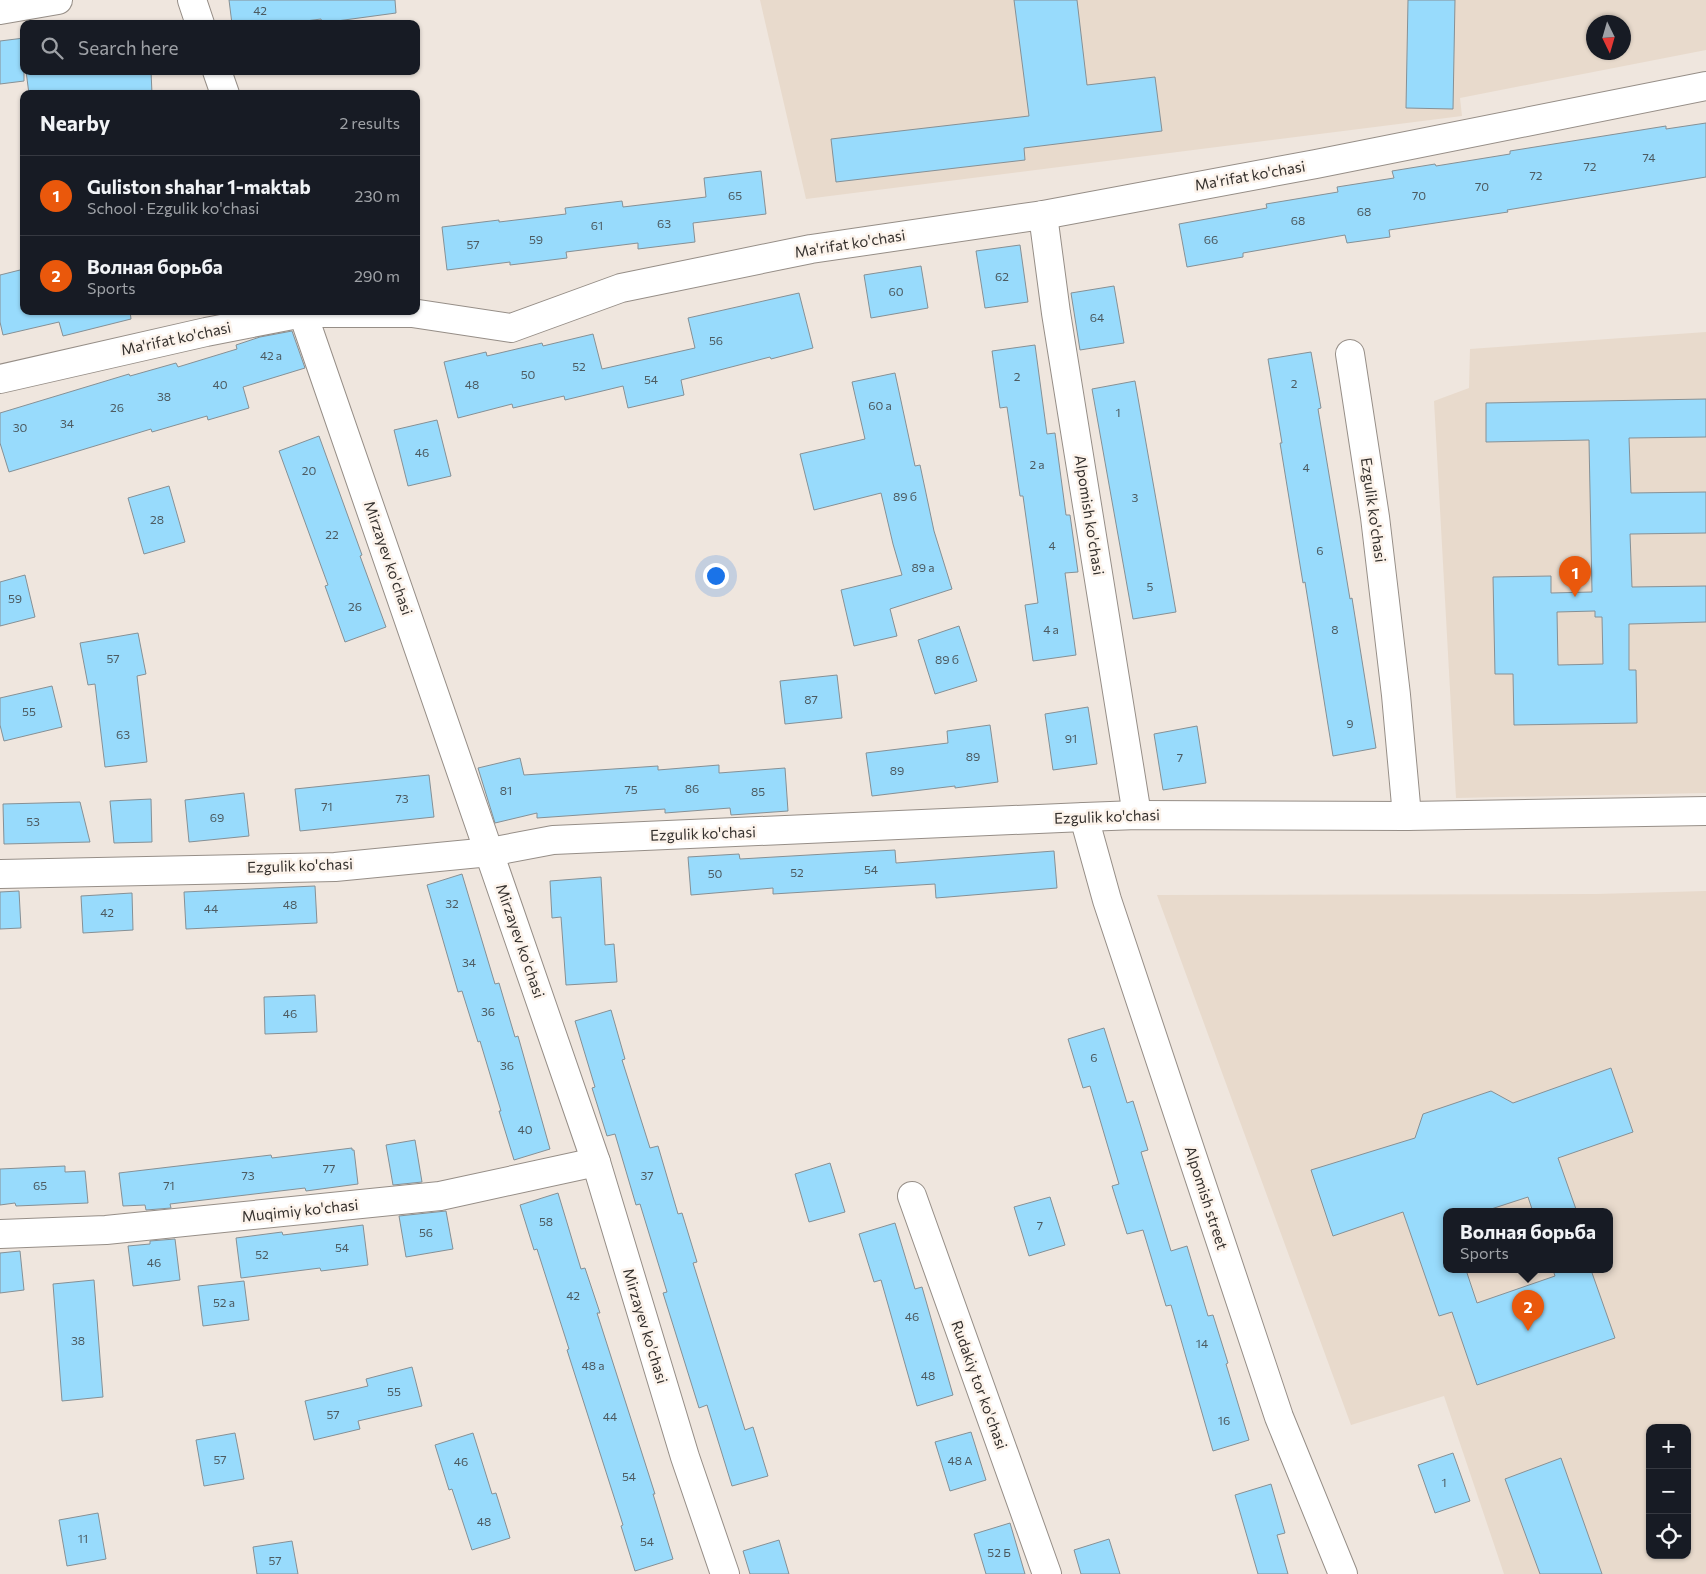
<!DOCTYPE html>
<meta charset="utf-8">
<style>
body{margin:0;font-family:Commissioner,sans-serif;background:#242831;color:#f1f3f6}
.controls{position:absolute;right:15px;bottom:15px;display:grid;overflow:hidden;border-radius:10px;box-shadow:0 1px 4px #0004}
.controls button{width:45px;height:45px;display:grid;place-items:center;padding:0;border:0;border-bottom:1px solid #363941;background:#171b24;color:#f1f3f6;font:25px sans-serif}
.compass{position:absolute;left:1586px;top:15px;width:45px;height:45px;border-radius:50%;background:#171b24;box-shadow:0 1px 4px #0004;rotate:175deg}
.you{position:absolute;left:715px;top:575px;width:18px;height:18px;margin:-12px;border:4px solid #fff;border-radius:50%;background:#1a73e8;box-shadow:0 0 0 8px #1a73e833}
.badge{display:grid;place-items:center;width:32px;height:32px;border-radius:50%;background:#ea580c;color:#fff;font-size:16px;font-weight:700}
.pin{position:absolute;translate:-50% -41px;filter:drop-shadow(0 1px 2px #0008)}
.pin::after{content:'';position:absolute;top:26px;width:18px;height:15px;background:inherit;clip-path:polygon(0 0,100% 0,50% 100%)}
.popup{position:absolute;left:1443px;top:1208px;width:170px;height:65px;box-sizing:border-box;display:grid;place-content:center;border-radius:10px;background:#171b24;filter:drop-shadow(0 1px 4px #0005);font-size:16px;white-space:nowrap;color:#9ea1a6}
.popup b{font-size:19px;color:#f1f3f6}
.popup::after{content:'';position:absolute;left:50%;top:100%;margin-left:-10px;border:10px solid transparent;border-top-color:#171b24}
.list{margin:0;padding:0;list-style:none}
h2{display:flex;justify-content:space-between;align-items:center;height:65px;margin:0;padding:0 20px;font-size:21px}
h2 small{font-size:16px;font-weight:400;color:#9ea1a6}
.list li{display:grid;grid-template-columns:32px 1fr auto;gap:15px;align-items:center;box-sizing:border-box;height:80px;padding:0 20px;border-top:1px solid #363941}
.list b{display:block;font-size:19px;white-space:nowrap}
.list p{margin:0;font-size:16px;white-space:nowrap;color:#9ea1a6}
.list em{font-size:16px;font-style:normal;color:#9ea1a6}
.icon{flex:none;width:28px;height:28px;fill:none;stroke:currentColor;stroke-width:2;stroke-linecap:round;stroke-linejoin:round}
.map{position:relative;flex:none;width:1706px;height:1574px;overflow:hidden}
.search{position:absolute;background:#171b24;box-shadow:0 1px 4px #0004;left:20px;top:20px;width:400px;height:55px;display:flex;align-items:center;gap:12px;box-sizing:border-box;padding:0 18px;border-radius:10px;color:#9ea1a6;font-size:19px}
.panel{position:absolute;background:#171b24;box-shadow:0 1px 4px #0004;left:20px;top:90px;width:400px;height:225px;border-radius:10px}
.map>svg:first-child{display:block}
.built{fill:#e8dacc;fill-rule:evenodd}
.building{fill:#98dbfc;stroke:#869095;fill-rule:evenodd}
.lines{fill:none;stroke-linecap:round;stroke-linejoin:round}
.minor-casing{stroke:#968e87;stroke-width:30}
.minor{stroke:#fff;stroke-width:28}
.labels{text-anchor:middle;stroke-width:5;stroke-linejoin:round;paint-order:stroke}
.number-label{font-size:12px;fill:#4d5b61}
.street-label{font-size:15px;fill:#34302d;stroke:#fcf3eb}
</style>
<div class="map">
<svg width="1706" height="1574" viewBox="0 0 1706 1574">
<rect width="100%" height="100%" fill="#efe6de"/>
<g class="built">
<path d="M 760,0 L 1706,0 L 1706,50 L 1460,98 L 1462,116 L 806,199 ZM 1594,22 L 1624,22 L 1624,52 L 1594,52 Z"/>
<path d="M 1706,332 L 1706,793 L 1456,798 L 1434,401 L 1469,388 L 1470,349 Z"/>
<path d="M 1706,891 L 1706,1574 L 1504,1574 L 1444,1396 L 1351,1425 L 1157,895 L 1596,894 ZM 1447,1212 L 1609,1212 L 1609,1270 L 1447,1270 ZM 1650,1428 L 1687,1428 L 1687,1555 L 1650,1555 Z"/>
</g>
<g class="building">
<path d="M 229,0 L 395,0 L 396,13 L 322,23 L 321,19 L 283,24 L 232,24 Z"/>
<path d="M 1014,0 L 1077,0 L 1087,85 L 1155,77 L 1162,131 L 1024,148 L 1025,160 L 836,182 L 831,139 L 1029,116 Z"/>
<path d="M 1408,0 L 1455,0 L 1453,109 L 1406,108 Z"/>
<path d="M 24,38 L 24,81 L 0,84 L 0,41 Z"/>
<path d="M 26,71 L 151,71 L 152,94 L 29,94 Z"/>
<path d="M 1706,123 L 1706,177 L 1507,210 L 1508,212 L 1389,230 L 1390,237 L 1347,243 L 1345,235 L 1243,253 L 1243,257 L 1187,267 L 1179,224 L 1267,208 L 1266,204 L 1338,192 L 1337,187 L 1394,178 L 1392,171 L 1435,164 L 1436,166 L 1510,154 L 1510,151 L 1666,126 L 1666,129 Z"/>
<path d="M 761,171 L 766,214 L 693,223 L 695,242 L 638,249 L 638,243 L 566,252 L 567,258 L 510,265 L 510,262 L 447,270 L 442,227 L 499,220 L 499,222 L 566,214 L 565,208 L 622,201 L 623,207 L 706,197 L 704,178 Z"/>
<path d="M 1020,245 L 1028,302 L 985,308 L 976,251 Z"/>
<path d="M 921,266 L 928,308 L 871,318 L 864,275 Z"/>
<path d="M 24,269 L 24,311 L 130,311 L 131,319 L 63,336 L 59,322 L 3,335 L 0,322 L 0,275 Z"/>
<path d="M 1114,286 L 1124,343 L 1080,350 L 1071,293 Z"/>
<path d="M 799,293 L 813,348 L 771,359 L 770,357 L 681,380 L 684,395 L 628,408 L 623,386 L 565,400 L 564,396 L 513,408 L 512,404 L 458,418 L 444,362 L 486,352 L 487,356 L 542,343 L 543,346 L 593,334 L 602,369 L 695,348 L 688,318 Z"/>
<path d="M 292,331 L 305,368 L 243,387 L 249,408 L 208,420 L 207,416 L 152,432 L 151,429 L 9,472 L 0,443 L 0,413 L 129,374 L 130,376 L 176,363 L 178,367 L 237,349 L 236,345 L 260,337 Z"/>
<path d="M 1035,345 L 1047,434 L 1055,433 L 1066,515 L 1070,515 L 1078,572 L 1065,573 L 1076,655 L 1033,661 L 1025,605 L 1038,603 L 1023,496 L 1020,496 L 1007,407 L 1000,408 L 992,351 Z"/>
<path d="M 1311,352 L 1321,408 L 1318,409 L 1350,599 L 1352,598 L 1376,748 L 1333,756 L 1305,582 L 1303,583 L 1280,443 L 1282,443 L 1268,359 Z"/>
<path d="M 895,373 L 915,466 L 920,465 L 934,531 L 952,589 L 890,609 L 897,636 L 854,646 L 841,590 L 902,575 L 893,544 L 881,493 L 814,510 L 800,454 L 865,439 L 852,382 Z"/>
<path d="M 1135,381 L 1176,612 L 1133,619 L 1092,389 Z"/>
<path d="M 1706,399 L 1706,437 L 1629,438 L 1631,493 L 1706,492 L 1706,533 L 1630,534 L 1632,587 L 1706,586 L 1706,622 L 1629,624 L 1629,670 L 1636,670 L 1637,723 L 1514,725 L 1513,674 L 1495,674 L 1493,577 L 1551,576 L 1551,593 L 1592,592 L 1589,440 L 1486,442 L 1486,403 ZM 1595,611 L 1595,617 L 1602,617 L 1603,664 L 1558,665 L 1557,612 Z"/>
<path d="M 437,420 L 451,476 L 408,486 L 394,430 Z"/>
<path d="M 319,436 L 362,555 L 360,556 L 386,627 L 345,642 L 325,586 L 328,585 L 279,451 Z"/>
<path d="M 169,486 L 185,542 L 144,554 L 128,498 Z"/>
<path d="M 25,575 L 35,617 L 0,626 L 0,582 Z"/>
<path d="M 959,626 L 977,681 L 935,694 L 918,640 Z"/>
<path d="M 138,633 L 146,674 L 137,676 L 147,762 L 105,767 L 95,684 L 88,685 L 80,643 Z"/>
<path d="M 837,675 L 842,718 L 785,724 L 780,681 Z"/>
<path d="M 52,686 L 62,727 L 4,741 L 0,725 L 0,698 Z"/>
<path d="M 1088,707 L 1097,764 L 1053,770 L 1045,714 Z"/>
<path d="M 990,725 L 998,782 L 955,788 L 955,786 L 872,796 L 866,753 L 948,743 L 947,731 Z"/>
<path d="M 1197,726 L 1206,783 L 1163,790 L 1154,734 Z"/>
<path d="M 520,758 L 524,775 L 658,766 L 658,770 L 719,765 L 719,773 L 785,768 L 788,811 L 731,815 L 730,808 L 665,813 L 665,809 L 537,818 L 537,813 L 495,823 L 478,768 Z"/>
<path d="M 429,775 L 434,817 L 300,831 L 295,789 Z"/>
<path d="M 244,793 L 249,836 L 189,842 L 185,800 Z"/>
<path d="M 151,799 L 152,842 L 114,843 L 110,801 Z"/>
<path d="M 80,802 L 90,842 L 4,844 L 3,804 Z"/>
<path d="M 895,850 L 896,863 L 1054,851 L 1057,888 L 936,898 L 935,884 L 773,894 L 773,888 L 691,895 L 688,857 L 739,854 L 740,859 Z"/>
<path d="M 462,874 L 495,984 L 499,983 L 515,1037 L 518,1036 L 550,1149 L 514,1160 L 499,1111 L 501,1111 L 480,1041 L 478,1042 L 462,991 L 458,992 L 427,885 Z"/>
<path d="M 601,877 L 605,945 L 614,944 L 617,982 L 566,985 L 561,917 L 552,918 L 550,881 Z"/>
<path d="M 315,886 L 317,923 L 186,929 L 184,892 Z"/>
<path d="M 19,891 L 21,928 L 0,929 L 0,892 Z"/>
<path d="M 132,893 L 133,930 L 83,933 L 81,896 Z"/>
<path d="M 315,995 L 317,1032 L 265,1034 L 264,997 Z"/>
<path d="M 611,1010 L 625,1059 L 622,1060 L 650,1148 L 658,1146 L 678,1214 L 682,1213 L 697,1262 L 693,1263 L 745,1430 L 753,1427 L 768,1476 L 732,1486 L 707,1405 L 699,1408 L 663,1293 L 667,1292 L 640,1204 L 636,1205 L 615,1134 L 607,1136 L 592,1088 L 595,1087 L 575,1021 Z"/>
<path d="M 1104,1028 L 1127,1103 L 1133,1101 L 1148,1150 L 1141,1152 L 1171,1251 L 1187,1246 L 1208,1316 L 1213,1315 L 1228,1363 L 1226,1364 L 1249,1440 L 1213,1451 L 1171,1305 L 1166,1306 L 1143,1230 L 1127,1234 L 1112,1186 L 1119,1184 L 1090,1086 L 1083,1088 L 1068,1039 Z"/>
<path d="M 1611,1068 L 1633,1132 L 1558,1158 L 1577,1212 L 1533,1212 L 1528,1197 L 1482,1212 L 1447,1212 L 1447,1270 L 1466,1270 L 1477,1303 L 1555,1276 L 1553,1270 L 1591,1270 L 1615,1338 L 1477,1385 L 1452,1312 L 1439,1316 L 1403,1212 L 1333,1236 L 1311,1170 L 1415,1138 L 1423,1114 L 1491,1091 L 1513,1103 Z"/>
<path d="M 415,1140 L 422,1182 L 393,1185 L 386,1145 Z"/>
<path d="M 352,1148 L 352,1150 L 354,1150 L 358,1184 L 306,1191 L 305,1188 L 170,1204 L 171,1208 L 146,1210 L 145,1205 L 123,1206 L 119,1173 L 271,1155 L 272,1158 Z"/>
<path d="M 830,1163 L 845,1212 L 809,1222 L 795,1174 Z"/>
<path d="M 65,1166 L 65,1172 L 85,1171 L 88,1203 L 16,1206 L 15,1203 L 0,1205 L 0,1169 Z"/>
<path d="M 558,1193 L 581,1269 L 585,1268 L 600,1313 L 597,1313 L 655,1494 L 653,1494 L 673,1559 L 635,1571 L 621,1526 L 623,1525 L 567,1350 L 569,1349 L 537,1249 L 534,1250 L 520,1205 Z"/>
<path d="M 1050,1197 L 1065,1245 L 1029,1256 L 1014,1207 Z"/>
<path d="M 446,1211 L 453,1249 L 406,1257 L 399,1216 Z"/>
<path d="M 895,1223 L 915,1289 L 922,1287 L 953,1395 L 917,1406 L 881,1280 L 874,1282 L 859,1234 Z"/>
<path d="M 363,1225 L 368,1265 L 321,1271 L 320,1268 L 241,1278 L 236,1238 L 282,1232 L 283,1235 Z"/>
<path d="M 175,1239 L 180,1280 L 133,1286 L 128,1246 L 150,1244 L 150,1241 Z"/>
<path d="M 20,1251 L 24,1290 L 0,1293 L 0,1253 Z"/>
<path d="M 94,1280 L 103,1397 L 62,1401 L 53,1284 Z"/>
<path d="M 244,1281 L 249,1320 L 203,1326 L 198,1286 Z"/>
<path d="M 412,1367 L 422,1406 L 358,1421 L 360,1429 L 314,1440 L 305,1401 L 368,1386 L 366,1379 Z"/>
<path d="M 971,1432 L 986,1480 L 950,1491 L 935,1442 Z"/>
<path d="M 235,1433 L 244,1479 L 204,1486 L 196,1440 Z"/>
<path d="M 473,1433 L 492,1494 L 496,1493 L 510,1538 L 472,1550 L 452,1489 L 449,1490 L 435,1445 Z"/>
<path d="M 1453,1453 L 1470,1501 L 1435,1513 L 1418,1465 Z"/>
<path d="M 1561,1458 L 1602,1574 L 1540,1574 L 1505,1479 Z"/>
<path d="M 1271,1484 L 1285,1533 L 1277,1535 L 1288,1574 L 1258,1574 L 1235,1495 Z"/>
<path d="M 98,1513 L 106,1559 L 67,1566 L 59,1520 Z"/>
<path d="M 1010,1523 L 1025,1574 L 986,1574 L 974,1534 Z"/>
<path d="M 1109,1539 L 1120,1574 L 1081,1574 L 1074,1550 Z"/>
<path d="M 779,1540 L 789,1574 L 750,1574 L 743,1551 Z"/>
<path d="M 292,1541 L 298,1574 L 257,1574 L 253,1547 Z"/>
</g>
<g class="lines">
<g class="minor-casing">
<g id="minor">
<path d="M 192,0 L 200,24"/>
<path d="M 0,10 L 58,0"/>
<path d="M 217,71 L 225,94"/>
<path d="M 1043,215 L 1056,313 L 1137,815"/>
<path d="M 302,311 L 596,1162 L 685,1457 L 725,1574"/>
<path d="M 1350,354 L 1375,517 L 1396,695 L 1407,816"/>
<path d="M 0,379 L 206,332 L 303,313 L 412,313 L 511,328 L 621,288 L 811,249 L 1043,215 L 1316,164 L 1706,86"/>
<path d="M 1084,817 L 1107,900 L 1279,1417 L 1343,1574"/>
<path d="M 0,874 L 335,867 L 490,852 L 553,840 L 1084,817 L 1137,815 L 1407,816 L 1706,811"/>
<path d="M 912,1196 L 1047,1574"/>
<path d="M 0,1234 L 106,1230 L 440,1196 L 596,1162"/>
</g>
</g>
<use href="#minor" class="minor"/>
</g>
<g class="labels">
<g class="number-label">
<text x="260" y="15">42</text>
<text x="1649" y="162">74</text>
<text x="1590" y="171">72</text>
<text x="1536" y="180">72</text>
<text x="1482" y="191">70</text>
<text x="735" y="200">65</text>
<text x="1419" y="200">70</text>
<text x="1364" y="216">68</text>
<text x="1298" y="225">68</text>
<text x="664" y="228">63</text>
<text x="597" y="230">61</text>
<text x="536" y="244">59</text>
<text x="1211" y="244">66</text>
<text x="473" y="249">57</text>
<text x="1002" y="281">62</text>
<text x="896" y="296">60</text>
<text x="1097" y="322">64</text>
<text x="716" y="345">56</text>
<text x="271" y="360">42 а</text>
<text x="579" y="371">52</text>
<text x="528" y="379">50</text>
<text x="1017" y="381">2</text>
<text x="651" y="384">54</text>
<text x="1294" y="388">2</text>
<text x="220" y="389">40</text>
<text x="472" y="389">48</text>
<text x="164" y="401">38</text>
<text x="880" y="410">60 а</text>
<text x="117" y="412">26</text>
<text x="1118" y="417">1</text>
<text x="67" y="428">34</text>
<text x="20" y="432">30</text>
<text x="422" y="457">46</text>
<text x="1037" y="469">2 а</text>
<text x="1306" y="472">4</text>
<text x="309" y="475">20</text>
<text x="905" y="501">89 б</text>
<text x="1135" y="502">3</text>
<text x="157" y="524">28</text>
<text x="332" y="539">22</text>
<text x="1052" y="550">4</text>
<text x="1320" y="555">6</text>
<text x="923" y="572">89 а</text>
<text x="1150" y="591">5</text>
<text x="15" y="603">59</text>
<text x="355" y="611">26</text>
<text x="1051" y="634">4 а</text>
<text x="1335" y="634">8</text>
<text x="113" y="663">57</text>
<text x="947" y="664">89 б</text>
<text x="811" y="704">87</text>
<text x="29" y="716">55</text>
<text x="1350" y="728">9</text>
<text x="123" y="739">63</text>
<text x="1071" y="743">91</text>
<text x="973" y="761">89</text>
<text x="1180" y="762">7</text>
<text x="897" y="775">89</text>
<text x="692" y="793">86</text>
<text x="631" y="794">75</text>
<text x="506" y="795">81</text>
<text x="758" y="796">85</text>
<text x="402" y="803">73</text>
<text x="327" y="811">71</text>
<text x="217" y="822">69</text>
<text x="33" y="826">53</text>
<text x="871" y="874">54</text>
<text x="797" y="877">52</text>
<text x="715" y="878">50</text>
<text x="452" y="908">32</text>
<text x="290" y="909">48</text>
<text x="211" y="913">44</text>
<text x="107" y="917">42</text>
<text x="469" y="967">34</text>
<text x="488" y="1016">36</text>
<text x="290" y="1018">46</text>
<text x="1094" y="1062">6</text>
<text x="507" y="1070">36</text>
<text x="525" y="1134">40</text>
<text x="329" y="1173">77</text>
<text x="248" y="1180">73</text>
<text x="647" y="1180">37</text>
<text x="40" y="1190">65</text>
<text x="169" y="1190">71</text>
<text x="546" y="1226">58</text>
<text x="1040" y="1230">7</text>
<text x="426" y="1237">56</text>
<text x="342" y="1252">54</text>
<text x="262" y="1259">52</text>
<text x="154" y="1267">46</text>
<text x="573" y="1300">42</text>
<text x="224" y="1307">52 а</text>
<text x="912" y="1321">46</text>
<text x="78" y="1345">38</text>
<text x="1202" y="1348">14</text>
<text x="593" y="1370">48 а</text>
<text x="928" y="1380">48</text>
<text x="394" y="1396">55</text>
<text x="333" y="1419">57</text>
<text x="610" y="1421">44</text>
<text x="1224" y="1425">16</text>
<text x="220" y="1464">57</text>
<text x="960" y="1465">48 А</text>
<text x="461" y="1466">46</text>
<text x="629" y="1481">54</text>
<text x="1444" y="1487">1</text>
<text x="484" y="1526">48</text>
<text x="83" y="1543">11</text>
<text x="647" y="1546">54</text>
<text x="999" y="1557">52 Б</text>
<text x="275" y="1565">57</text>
</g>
<g class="street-label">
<text transform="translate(1250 176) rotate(-10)" y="5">Ma'rifat ko'chasi</text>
<text transform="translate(850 244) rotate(-9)" y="5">Ma'rifat ko'chasi</text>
<text transform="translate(176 339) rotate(-12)" y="5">Ma'rifat ko'chasi</text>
<text transform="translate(1373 510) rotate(82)" y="5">Ezgulik ko'chasi</text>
<text transform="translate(1089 515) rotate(81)" y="5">Alpomish ko'chasi</text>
<text transform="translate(388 558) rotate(71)" y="5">Mirzayev ko'chasi</text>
<text transform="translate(1107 817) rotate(-2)" y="5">Ezgulik ko'chasi</text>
<text transform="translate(703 834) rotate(-2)" y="5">Ezgulik ko'chasi</text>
<text transform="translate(300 866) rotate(-2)" y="5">Ezgulik ko'chasi</text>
<text transform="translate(520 941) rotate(71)" y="5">Mirzayev ko'chasi</text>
<text transform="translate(1206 1198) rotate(72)" y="5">Alpomish street</text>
<text transform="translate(300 1211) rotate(-6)" y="5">Muqimiy ko'chasi</text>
<text transform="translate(645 1326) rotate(73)" y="5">Mirzayev ko'chasi</text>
<text transform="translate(979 1385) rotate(70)" y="5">Rudakiy tor ko'chasi</text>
</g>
</g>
</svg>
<div class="controls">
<button>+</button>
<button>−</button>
<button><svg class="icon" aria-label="locate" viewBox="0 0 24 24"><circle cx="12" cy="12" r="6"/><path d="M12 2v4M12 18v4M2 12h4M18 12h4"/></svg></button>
</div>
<svg class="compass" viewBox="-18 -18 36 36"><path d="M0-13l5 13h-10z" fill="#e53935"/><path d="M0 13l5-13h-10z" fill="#9ea1a6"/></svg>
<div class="you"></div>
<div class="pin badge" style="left:1575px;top:597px">1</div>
<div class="pin badge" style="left:1528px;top:1331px">2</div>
<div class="popup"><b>Волная борьба</b>Sports</div>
<div class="search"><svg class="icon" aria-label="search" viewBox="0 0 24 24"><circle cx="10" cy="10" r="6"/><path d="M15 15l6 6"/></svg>Search here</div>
<section class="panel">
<h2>Nearby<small>2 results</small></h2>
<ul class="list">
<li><span class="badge">1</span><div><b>Guliston shahar 1-maktab</b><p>School · Ezgulik ko'chasi</p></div><em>230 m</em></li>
<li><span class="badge">2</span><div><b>Волная борьба</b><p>Sports</p></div><em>290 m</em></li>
</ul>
</section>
</div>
